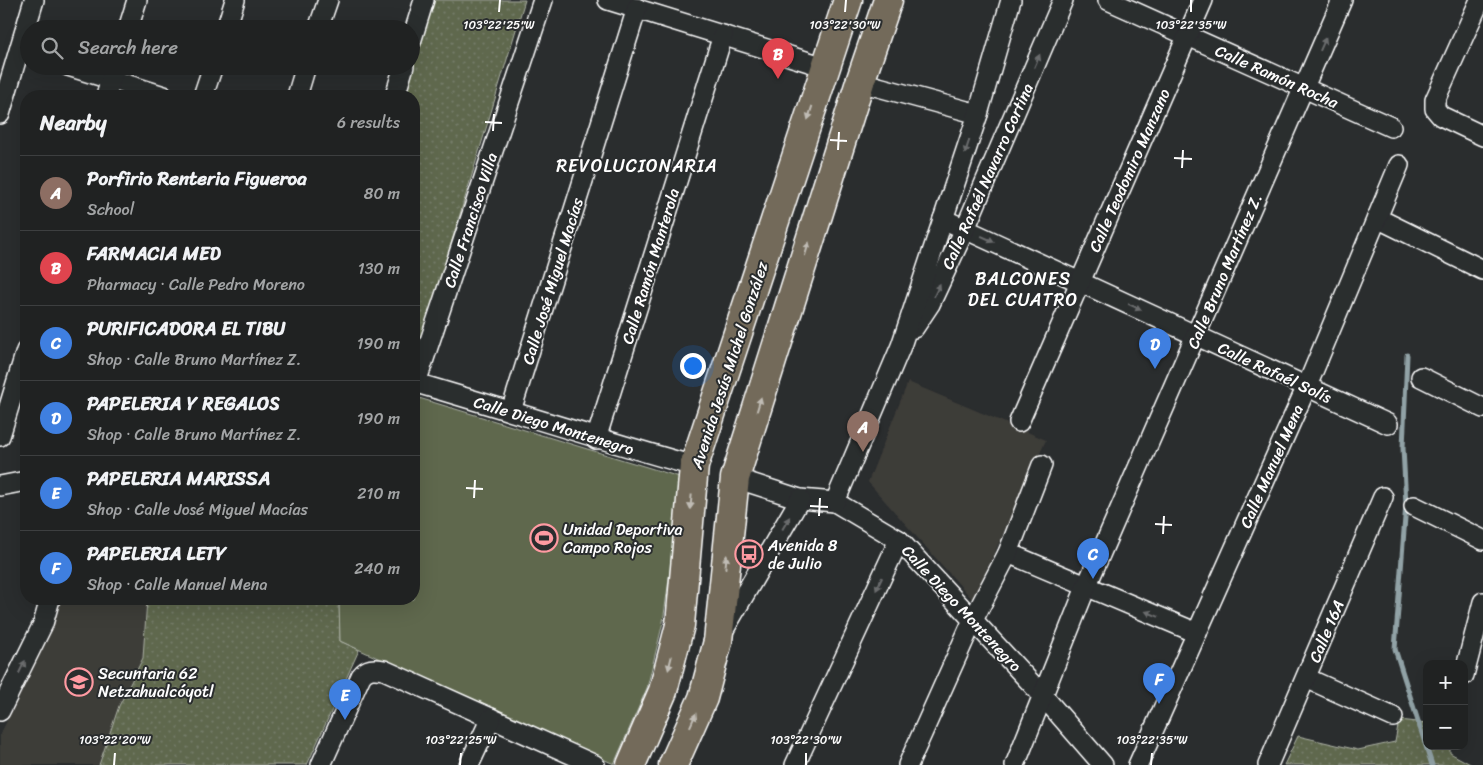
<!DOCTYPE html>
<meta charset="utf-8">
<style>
body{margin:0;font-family:Sriracha,sans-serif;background:#2d2f2f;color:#f1f3f6}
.controls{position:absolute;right:15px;bottom:15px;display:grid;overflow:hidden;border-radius:10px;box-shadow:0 5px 20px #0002}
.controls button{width:45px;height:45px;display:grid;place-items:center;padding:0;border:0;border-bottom:1px solid #3d3f40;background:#202222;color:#f1f3f6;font:25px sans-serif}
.you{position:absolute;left:692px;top:365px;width:18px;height:18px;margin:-12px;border:4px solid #fff;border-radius:50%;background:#1a73e8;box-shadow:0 0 0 8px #1a73e833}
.badge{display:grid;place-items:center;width:32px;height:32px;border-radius:50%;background:#db2777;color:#fff;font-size:16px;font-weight:700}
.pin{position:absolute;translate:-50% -41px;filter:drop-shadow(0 1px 2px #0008)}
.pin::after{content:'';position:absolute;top:26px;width:18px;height:15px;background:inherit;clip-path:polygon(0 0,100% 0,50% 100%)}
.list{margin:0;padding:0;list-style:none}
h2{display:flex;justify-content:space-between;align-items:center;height:65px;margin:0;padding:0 20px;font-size:21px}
h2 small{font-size:16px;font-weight:400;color:#a2a4a5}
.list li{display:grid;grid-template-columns:32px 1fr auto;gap:15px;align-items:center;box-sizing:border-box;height:75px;padding:0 20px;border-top:1px solid #3d3f40}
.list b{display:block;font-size:19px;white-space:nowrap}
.list p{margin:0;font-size:16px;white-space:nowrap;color:#a2a4a5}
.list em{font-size:16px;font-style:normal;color:#a2a4a5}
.icon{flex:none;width:28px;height:28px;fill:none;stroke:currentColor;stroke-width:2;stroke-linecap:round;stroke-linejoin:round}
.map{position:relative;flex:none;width:1483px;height:765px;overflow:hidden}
.search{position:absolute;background:#202222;box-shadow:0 5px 20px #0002;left:20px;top:20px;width:400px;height:55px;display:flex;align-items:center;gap:12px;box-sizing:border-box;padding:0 18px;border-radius:28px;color:#a2a4a5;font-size:19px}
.panel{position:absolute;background:#202222;box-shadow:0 5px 20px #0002;left:20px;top:90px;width:400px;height:515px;border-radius:20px}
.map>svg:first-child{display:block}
.built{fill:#3e3d39}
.grass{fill:url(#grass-dots);stroke:#aeb3a6}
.pitch{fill:#5e674e;stroke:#aeb3a6}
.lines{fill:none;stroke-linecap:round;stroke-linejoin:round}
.stream{stroke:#91a2a6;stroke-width:5}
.street-casing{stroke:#fff;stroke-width:22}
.primary-casing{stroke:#fff;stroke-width:31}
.street{stroke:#2a2d2e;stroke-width:19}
.primary{stroke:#736b5a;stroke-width:28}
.oneway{fill:#6a6c6d}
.oneway2{fill:#c0bcb5}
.ticks{fill:none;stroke:#fff;stroke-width:2}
.labels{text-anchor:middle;stroke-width:4;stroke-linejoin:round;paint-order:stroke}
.street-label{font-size:16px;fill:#fff;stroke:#2a2d2e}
.poi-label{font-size:16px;fill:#fff;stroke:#2a2d2e;text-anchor:start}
.neighbourhood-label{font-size:18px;letter-spacing:1px;fill:#fff;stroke:#2a2d2e}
.ticks-label{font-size:12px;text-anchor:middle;fill:#fff;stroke:#2a2d2e;stroke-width:4;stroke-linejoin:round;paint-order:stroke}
</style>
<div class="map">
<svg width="1483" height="765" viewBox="0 0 1483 765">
<defs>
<pattern id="grass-dots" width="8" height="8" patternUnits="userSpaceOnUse" patternTransform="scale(1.25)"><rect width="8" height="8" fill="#5e674e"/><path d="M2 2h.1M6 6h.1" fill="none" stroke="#767e69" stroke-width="1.8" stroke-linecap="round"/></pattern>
</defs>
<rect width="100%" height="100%" fill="#2a2d2e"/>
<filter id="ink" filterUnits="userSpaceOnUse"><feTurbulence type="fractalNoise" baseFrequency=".02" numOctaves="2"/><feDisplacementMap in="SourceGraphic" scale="10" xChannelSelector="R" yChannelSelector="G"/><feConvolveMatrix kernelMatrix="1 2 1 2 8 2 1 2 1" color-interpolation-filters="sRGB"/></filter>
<g filter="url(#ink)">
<g class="built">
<path d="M 908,382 L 1046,440 L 973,600 L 868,482 Z"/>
<path d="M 60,599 L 147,599 L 143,658 L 119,706 L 99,765 L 0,765 L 0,735 L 49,636 Z"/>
</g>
<g class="grass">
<path d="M 428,0 L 525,0 L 414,366 L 414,96 L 401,96 L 411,66 L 411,60 Z"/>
<path d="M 147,599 L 339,599 L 340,641 L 359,650 L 307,765 L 99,765 L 119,706 L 143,658 Z"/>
<path d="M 1399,720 L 1427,723 L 1427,746 L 1450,746 L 1450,753 L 1472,765 L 1284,765 L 1298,736 L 1358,750 L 1395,742 Z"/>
</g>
<path class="pitch" d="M 419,398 L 683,478 L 663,622 L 647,688 L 614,764 L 340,641 L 339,599 L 414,599 L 414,401 Z"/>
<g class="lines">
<path class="stream" d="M 1407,355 L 1403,448 L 1406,504 L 1395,649 L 1432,765"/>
<g class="street-casing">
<g id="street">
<path d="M 608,0 L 825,67"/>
<path d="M 1108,0 L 1391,127"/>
<path d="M 1480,0 L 1435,100 L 1435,109 L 1441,116 L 1483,136"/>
<path d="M 128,29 L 137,0"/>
<path d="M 226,29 L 235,0"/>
<path d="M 318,29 L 328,0"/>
<path d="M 411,42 L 424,0"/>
<path d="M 68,66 L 164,96"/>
<path d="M 860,82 L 978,114"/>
<path d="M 106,96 L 115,66"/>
<path d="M 203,96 L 213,66"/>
<path d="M 297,96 L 306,66"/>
<path d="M 395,96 L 404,66"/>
<path d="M 0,114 L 34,0"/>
<path d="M 1377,218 L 1483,270"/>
<path d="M 943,219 L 1388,424"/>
<path d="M 914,328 L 930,304 L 965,229 L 1063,0"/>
<path d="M 1421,377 L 1483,408"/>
<path d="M 416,383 L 543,0"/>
<path d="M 414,384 L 416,383 C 509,410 601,440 694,466"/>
<path d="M 511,411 L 637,8"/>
<path d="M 1019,422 L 1203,0"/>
<path d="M 0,436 L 26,351"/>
<path d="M 596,439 L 723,35"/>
<path d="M 735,478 L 800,499 L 835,502 L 899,540 L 1043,696 L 1103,765"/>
<path d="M 0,486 L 26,481"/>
<path d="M 835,502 L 901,346 L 978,114 L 1011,0"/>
<path d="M 1414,506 L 1483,540"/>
<path d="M 1008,553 L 1197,633"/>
<path d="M 722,633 L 800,499"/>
<path d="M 1464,675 L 1483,602"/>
<path d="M 1306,678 L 1393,717"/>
<path d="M 0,711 L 43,624 L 50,599"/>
<path d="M 321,765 L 361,676 C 367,668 374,668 384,670 L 595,765"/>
<path d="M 469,765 L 491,718"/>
<path d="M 795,765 L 899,540"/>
<path d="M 908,765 L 973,620 L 1008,553 L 1042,465"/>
<path d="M 1015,765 L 1086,587 L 1342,0"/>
<path d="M 1138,765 L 1307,386 L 1399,165"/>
<path d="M 1268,765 L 1383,497"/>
</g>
</g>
<g class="primary-casing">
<g id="primary">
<path d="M 631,765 L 663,691 L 680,625 L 694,466 L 848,0"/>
<path d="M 673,765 L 703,698 L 718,641 L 735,478 L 860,82 L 888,0"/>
</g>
</g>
<use href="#street" class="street"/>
<use href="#primary" class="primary"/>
</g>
<defs><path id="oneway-solid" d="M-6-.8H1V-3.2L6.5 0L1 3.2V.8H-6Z" transform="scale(1.25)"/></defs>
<g class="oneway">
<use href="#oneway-solid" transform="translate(1323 44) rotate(-66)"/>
<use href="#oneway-solid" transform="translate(1037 61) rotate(-67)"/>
<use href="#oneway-solid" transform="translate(967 147) rotate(108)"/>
<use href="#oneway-solid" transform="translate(988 239) rotate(25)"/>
<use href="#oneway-solid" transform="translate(937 290) rotate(-65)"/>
<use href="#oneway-solid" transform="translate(1135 307) rotate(25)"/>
<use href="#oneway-solid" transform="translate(786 523) rotate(-60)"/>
<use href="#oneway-solid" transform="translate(879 584) rotate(115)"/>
<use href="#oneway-solid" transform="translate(1152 614) rotate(-158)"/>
<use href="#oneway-solid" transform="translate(22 667) rotate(-64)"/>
</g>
<g class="oneway2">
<use href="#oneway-solid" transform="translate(810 113) rotate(108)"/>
<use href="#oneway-solid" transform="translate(807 249) rotate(-73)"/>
<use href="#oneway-solid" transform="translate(759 404) rotate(-73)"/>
<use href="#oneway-solid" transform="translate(691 502) rotate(95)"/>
<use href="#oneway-solid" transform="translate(726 562) rotate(-84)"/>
<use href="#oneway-solid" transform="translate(670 663) rotate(104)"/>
<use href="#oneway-solid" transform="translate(693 720) rotate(-66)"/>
</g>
</g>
<path class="ticks" d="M 499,12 L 500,0M 845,12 L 846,0M 1191,12 L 1191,0M 485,122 L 502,123M 493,131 L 494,114M 830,140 L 847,141M 838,150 L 839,132M 1174,158 L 1192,159M 1182,168 L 1183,150M 466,488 L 483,489M 474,498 L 475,480M 810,506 L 828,507M 819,516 L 820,498M 1155,524 L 1172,525M 1163,534 L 1164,516M 114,765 L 115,753M 460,765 L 461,753M 806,765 L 806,753M 1151,765 L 1152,753"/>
<defs>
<g id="stadium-ring" transform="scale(1.4375)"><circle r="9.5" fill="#2a2d2e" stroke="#ff9aa2" stroke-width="1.5"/><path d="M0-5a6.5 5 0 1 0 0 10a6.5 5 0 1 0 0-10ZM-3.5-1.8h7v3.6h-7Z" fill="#ff9aa2"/></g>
<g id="bus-ring" transform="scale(1.4375)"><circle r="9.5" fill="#2a2d2e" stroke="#ff9aa2" stroke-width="1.5"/><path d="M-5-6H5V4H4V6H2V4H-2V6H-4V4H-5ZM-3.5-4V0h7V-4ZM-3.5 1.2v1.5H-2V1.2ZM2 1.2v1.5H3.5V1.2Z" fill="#ff9aa2"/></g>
<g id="school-ring" transform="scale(1.4375)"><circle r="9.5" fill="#2a2d2e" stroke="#ff9aa2" stroke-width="1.5"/><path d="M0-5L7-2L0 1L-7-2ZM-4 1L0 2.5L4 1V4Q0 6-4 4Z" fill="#ff9aa2"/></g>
</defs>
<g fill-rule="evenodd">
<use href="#stadium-ring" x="544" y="538"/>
<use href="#bus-ring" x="749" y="554"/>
<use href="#school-ring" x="79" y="682"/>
</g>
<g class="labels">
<g class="street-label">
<text transform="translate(1277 76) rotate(24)" y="6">Calle Ramón Rocha</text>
<text transform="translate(1129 170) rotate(-66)" y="6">Calle Teodomiro Manzano</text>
<text transform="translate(987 176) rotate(-66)" y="6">Calle Rafaél Navarro Cortina</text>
<text transform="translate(470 220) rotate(-72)" y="6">Calle Francisco Villa</text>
<text transform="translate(650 266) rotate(-73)" y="6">Calle Ramón Manterola</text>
<text transform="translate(1224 271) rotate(-67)" y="6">Calle Bruno Martínez Z.</text>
<text transform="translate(552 281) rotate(-73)" y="6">Calle José Miguel Macías</text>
<text transform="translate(729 365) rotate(-72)" y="6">Avenida Jesús Michel González</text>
<text transform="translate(1275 372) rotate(25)" y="6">Calle Rafaél Solís</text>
<text transform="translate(554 425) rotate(17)" y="6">Calle Diego Montenegro</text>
<text transform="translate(1271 466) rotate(-66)" y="6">Calle Manuel Mena</text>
<text transform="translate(962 608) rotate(47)" y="6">Calle Diego Montenegro</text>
<text transform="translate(1326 631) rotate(-67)" y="6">Calle 16A</text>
</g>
<g class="poi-label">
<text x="563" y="535">Unidad Deportiva<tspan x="563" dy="18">Campo Rojos</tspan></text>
<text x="768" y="551">Avenida 8<tspan x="768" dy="18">de Julio</tspan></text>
<text x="98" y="679">Secuntaria 62<tspan x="98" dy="18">Netzahualcóyotl</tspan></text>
</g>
<g class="neighbourhood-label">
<text x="637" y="172">REVOLUCIONARIA</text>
<text x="1023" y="285">BALCONES<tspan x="1023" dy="21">DEL CUATRO</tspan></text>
</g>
</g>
<g class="ticks-label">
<text x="499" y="29">103°22'25"W</text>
<text x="845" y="29">103°22'30"W</text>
<text x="1191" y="29">103°22'35"W</text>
<text x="115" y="744">103°22'20"W</text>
<text x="461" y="744">103°22'25"W</text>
<text x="806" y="744">103°22'30"W</text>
<text x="1152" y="744">103°22'35"W</text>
</g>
</svg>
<div class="controls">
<button>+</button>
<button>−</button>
</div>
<div class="you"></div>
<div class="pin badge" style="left:863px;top:452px;background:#8d6e63">A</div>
<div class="pin badge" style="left:778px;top:79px;background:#e0444e">B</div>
<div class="pin badge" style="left:1093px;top:579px;background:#3f7fe0">C</div>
<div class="pin badge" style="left:1155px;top:369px;background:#3f7fe0">D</div>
<div class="pin badge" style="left:345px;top:720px;background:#3f7fe0">E</div>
<div class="pin badge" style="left:1159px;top:704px;background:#3f7fe0">F</div>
<div class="search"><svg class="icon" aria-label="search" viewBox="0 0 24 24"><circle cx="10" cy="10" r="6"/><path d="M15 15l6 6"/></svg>Search here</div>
<section class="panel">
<h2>Nearby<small>6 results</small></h2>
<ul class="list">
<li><span class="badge" style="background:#8d6e63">A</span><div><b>Porfirio Renteria Figueroa</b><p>School</p></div><em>80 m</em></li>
<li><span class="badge" style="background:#e0444e">B</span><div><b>FARMACIA MED</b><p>Pharmacy · Calle Pedro Moreno</p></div><em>130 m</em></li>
<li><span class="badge" style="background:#3f7fe0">C</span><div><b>PURIFICADORA EL TIBU</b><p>Shop · Calle Bruno Martínez Z.</p></div><em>190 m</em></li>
<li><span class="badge" style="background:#3f7fe0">D</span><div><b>PAPELERIA Y REGALOS</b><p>Shop · Calle Bruno Martínez Z.</p></div><em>190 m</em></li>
<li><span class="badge" style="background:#3f7fe0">E</span><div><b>PAPELERIA MARISSA</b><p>Shop · Calle José Miguel Macías</p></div><em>210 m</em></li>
<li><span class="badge" style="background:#3f7fe0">F</span><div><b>PAPELERIA LETY</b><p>Shop · Calle Manuel Mena</p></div><em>240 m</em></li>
</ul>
</section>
</div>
